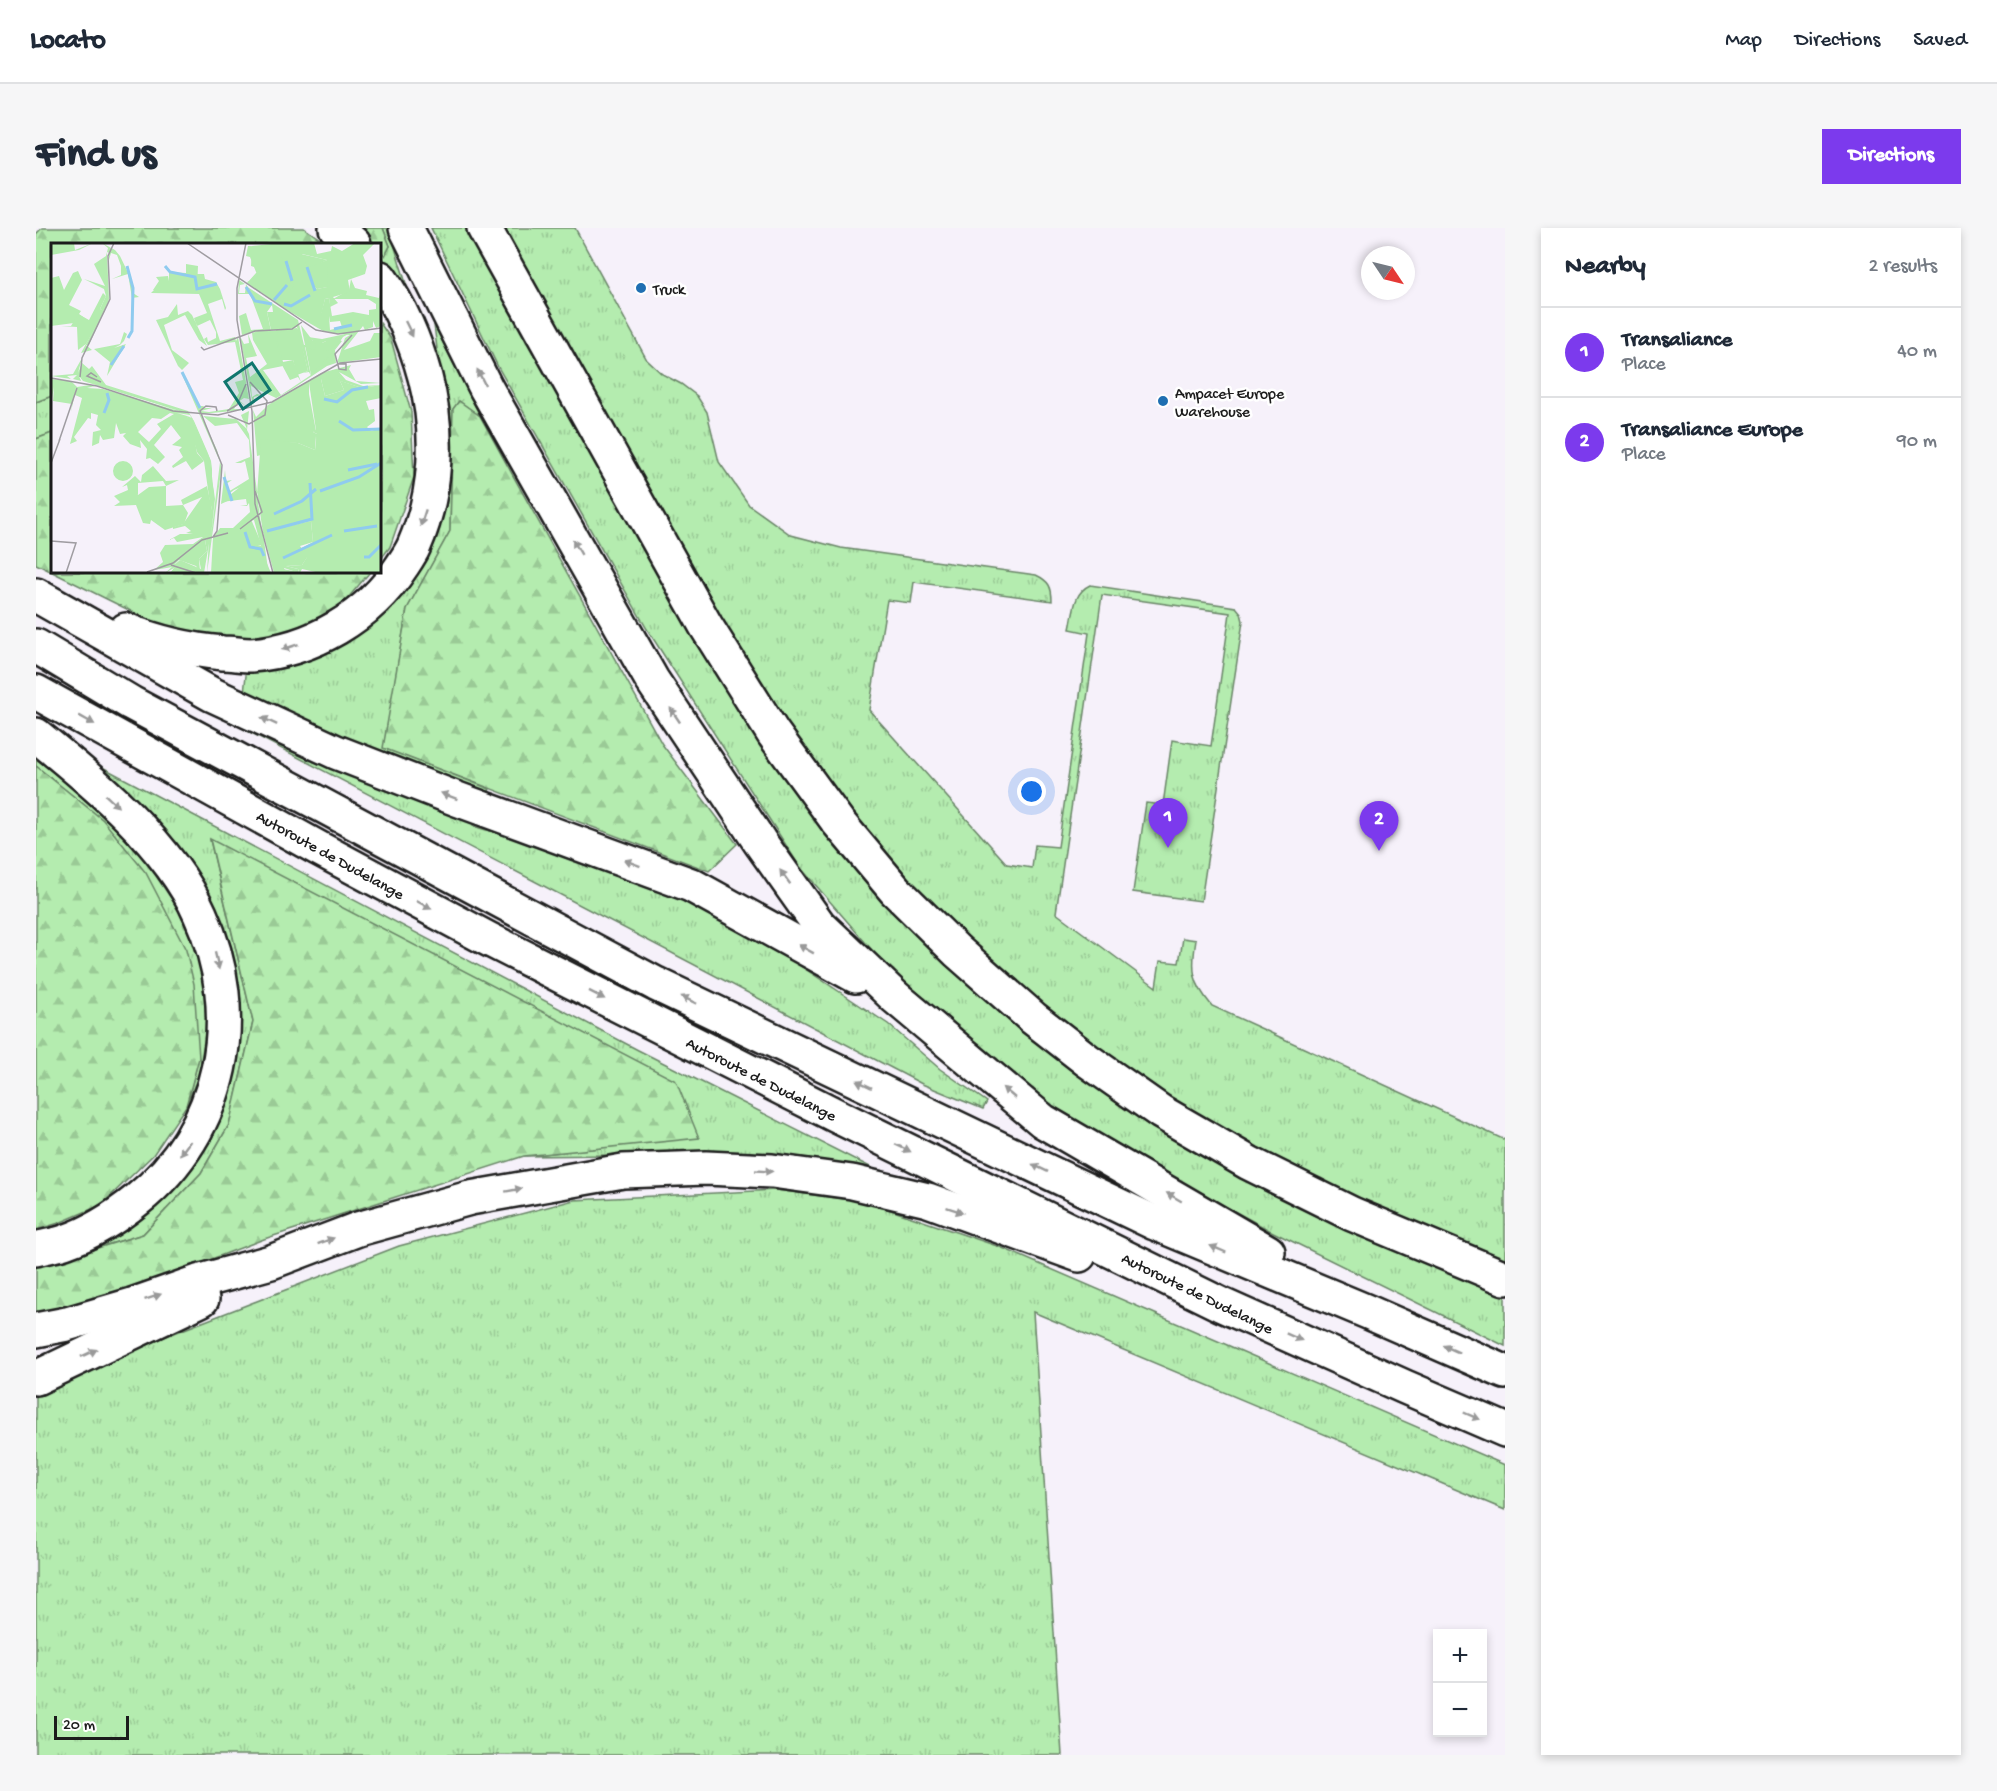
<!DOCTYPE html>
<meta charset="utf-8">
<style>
body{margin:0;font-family:"Gochi Hand",sans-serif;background:#f6f6f7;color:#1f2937}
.controls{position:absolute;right:18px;bottom:18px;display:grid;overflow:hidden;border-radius:0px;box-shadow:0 3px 9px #0003}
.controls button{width:54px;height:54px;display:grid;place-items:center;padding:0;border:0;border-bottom:2px solid #e0e1e3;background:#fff;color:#1f2937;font:30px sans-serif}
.compass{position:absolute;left:1325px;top:18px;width:54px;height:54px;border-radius:50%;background:#fff;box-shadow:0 3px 9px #0003;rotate:125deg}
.scale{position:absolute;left:18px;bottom:15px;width:75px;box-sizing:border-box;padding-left:6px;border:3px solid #1c1c1c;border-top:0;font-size:16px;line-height:21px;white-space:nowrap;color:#1c1c1c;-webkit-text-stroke:4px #fff;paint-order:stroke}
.you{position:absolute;left:996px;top:564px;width:21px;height:21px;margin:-15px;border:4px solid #fff;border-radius:50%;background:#1a73e8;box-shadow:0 0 0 9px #1a73e833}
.badge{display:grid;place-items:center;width:39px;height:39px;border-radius:50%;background:#7c3aed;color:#fff;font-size:20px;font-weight:700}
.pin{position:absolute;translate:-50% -50px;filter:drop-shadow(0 2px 3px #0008)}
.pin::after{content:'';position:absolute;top:32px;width:21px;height:18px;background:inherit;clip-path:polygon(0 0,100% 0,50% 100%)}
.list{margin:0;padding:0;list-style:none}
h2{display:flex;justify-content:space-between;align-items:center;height:78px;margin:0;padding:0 24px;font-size:26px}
h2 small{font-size:20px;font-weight:400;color:#747a83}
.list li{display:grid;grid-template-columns:39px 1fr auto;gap:18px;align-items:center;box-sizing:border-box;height:90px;padding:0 24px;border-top:2px solid #e0e1e3}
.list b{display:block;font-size:22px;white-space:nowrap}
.list p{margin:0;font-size:20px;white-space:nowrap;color:#747a83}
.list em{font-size:20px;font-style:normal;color:#747a83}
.map{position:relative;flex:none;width:1469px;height:1527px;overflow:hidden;border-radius:0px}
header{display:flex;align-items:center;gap:36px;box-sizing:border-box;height:84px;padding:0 30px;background:#fff;border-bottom:2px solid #e0e1e3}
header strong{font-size:28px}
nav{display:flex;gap:33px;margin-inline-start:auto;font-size:21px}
.intro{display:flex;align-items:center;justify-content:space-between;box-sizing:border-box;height:144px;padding:0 36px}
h1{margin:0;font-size:42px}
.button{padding:15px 27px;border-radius:0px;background:#7c3aed;color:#fff;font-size:21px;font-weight:700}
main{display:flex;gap:36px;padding:0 36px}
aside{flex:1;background:#fff;border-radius:0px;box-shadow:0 3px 9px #0003}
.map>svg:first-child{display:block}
.grass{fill:url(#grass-tufts);stroke:#688466;stroke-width:1.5}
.forest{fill:url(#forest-firs);stroke:#688466;stroke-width:1.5}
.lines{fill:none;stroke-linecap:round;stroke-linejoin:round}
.secondary-casing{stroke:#1c1c1c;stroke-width:38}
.highway-casing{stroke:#1c1c1c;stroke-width:38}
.secondary{stroke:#fff;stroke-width:33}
.highway{stroke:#fff;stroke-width:33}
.oneway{fill:#999}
.poi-dot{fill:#1f6fb2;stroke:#fff;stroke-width:2}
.labels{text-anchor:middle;stroke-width:5;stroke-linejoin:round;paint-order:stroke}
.poi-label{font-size:16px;fill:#1c1c1c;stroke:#fff;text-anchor:start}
.street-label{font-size:16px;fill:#1c1c1c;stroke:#fff}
.inset-river{fill:none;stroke:#8fcbef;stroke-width:3}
.inset-road{fill:none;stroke:#9f9ca1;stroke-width:1.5}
.view{fill:#0f766e;fill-opacity:0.15;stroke:#0f766e;stroke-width:3}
.inset-edge{fill:none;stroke:#1c1c1c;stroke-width:3}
</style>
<header>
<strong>Locato</strong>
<nav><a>Map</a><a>Directions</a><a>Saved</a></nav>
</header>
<div class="intro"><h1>Find us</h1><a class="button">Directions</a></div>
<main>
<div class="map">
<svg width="1469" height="1527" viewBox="0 0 1469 1527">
<defs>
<pattern id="grass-tufts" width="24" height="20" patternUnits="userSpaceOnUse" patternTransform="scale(1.5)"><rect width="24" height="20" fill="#b4ecaf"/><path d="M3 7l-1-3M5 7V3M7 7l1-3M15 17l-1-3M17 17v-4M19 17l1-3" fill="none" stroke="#9aca96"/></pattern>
<pattern id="forest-firs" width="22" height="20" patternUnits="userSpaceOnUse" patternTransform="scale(1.5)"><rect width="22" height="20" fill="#b4ecaf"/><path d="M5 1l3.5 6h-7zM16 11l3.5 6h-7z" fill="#9aca96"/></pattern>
</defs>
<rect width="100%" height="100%" fill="#f6f1fa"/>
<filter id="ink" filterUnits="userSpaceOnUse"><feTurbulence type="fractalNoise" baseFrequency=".0167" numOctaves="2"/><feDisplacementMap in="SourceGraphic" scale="12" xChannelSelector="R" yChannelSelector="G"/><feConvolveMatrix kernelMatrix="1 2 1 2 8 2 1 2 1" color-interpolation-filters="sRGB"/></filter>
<g filter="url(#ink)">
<g class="grass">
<path d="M 347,0 L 353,0 L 372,62 L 344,30 L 344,22 L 349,27 L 354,18 Z"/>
<path d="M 395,0 L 433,0 L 659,407 L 989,801 L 1469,1065 L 1469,1118 L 1233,1002 L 1054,905 L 991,862 L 849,737 L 764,639 L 611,401 L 462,139 Z"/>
<path d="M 463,0 L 539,0 L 611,132 L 626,146 L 645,156 L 661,168 L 671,184 L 683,234 L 713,277 L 755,307 L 805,320 L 1000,347 C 1013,353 1016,359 1016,373 L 878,354 L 875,375 L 851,372 L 833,482 L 971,636 L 996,640 L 999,617 L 1022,619 L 1053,405 L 1034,401 C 1038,384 1037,365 1054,357 L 1200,379 L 1205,385 L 1207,393 L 1165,673 L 1097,664 L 1110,575 L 1127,577 L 1136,512 L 1175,518 L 1194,385 L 1066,367 L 1020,685 L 1120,759 L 1124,733 L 1143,735 L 1147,710 L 1160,712 C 1155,742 1156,754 1176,778 L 1469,912 L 1469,1035 L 1220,925 L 1140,877 L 1005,780 L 870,652 L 812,584 L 747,496 L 682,391 Z"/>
<path d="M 398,97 L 444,188 L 423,173 L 417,181 L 414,303 L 371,381 L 348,520 L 454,561 L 437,598 L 530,626 L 625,662 L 706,699 L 852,796 L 904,841 L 951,874 L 947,881 L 886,856 L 204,499 L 211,439 L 300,418 L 359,375 L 396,312 L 412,208 Z"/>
<path d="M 16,168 L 16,205 L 0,211 L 0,174 Z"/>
<path d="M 0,531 L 29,553 L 72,591 L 112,636 L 141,679 L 162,727 L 172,786 L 163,846 L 150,878 L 163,830 L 67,592 L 0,538 Z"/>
<path d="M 68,540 L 602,822 L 836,940 L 676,926 L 488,928 L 663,909 L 174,612 L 217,794 L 193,897 L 165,945 L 107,1006 L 57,1021 L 127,971 L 175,913 L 191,866 L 204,795 L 197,748 L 65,545 Z"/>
<path d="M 740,962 L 831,974 L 964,1019 L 1469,1237 L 1469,1282 L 997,1084 L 1026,1527 L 0,1527 L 0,1168 L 84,1126 L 363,1018 L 538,972 Z"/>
</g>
<g class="forest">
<path d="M 6,0 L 268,0 L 284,11 L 289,16 L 16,16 L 16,168 L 0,174 L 0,6 Z"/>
<path d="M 321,0 L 347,0 L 354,18 L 349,28 L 344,22 L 344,16 L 338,16 Z"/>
<path d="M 344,95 L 355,111 L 375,184 L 378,249 L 354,319 L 344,332 Z"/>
<path d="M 423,173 L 444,188 L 626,516 L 701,616 L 673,643 L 347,520 L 371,381 L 414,303 L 417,181 Z"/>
<path d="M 16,205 L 16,344 L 334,344 L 306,377 L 247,409 L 210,412 L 137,404 L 0,336 L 0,211 Z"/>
<path d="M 0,538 L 67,592 L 110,645 L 150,722 L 158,756 L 163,830 L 150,878 L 117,927 L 65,977 L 23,995 L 0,1002 Z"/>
<path d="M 174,611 L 640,853 L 663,910 L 488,928 L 228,1011 L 71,1071 L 0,1084 L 0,1039 L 107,1006 L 165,945 L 193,897 L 217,794 Z"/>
</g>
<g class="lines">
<g class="secondary-casing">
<path id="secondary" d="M 448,0 L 670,398 L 737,505 L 802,594 L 859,662 L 921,723 L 997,790 L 1051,832 L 1125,884 L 1213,935 L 1316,986 L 1469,1050"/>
</g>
<g class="highway-casing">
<g id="highway">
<path d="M 300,0 L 318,16"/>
<path d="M 370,0 L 450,160 L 616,452 L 724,614 L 783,697 L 859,769 L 1007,893 L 1232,1024"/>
<path d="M 0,367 L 175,466 L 300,524 L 421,571 L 655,657 L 820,748"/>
<path d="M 90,402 C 122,415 154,422 187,425 C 196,425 206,427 215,427 C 276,422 333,389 366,338 C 370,332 375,325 378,318 C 401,265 404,205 389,149 C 379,112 366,81 344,50"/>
<path d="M 0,418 L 95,475 L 620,756 L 1119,995 L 1332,1084 L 1469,1144"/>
<path d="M 0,464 L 282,620 L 452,711 L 799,887 L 1186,1077 L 1369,1159 L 1469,1202"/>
<path d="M 0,507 C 58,554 133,616 164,686 C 210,786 188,902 101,972 C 80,989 57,1004 31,1013 C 21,1017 10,1018 0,1021"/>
<path d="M 0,1102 L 31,1096 L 96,1077 L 162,1054 L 235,1034 L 322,1001 L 434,970 L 587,943 L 670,940 L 736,943 L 816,954 L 892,972 L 1043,1027"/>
<path d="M 0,1150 L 166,1071"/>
</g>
</g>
<use href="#secondary" class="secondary"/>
<use href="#highway" class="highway"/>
</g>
<defs><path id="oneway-solid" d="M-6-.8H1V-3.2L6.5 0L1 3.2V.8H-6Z" transform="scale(1.5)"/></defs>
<g class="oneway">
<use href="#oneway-solid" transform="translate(373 101) rotate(64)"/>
<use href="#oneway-solid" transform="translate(445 149) rotate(-117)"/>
<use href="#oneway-solid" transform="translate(387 290) rotate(108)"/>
<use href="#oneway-solid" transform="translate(541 319) rotate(-120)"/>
<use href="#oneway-solid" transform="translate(254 419) rotate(162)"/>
<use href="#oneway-solid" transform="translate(639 487) rotate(-124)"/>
<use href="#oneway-solid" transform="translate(51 492) rotate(29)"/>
<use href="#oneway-solid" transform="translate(233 493) rotate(-155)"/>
<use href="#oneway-solid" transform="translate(413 568) rotate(-159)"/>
<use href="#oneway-solid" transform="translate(76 573) rotate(43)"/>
<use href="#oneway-solid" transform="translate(596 635) rotate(-159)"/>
<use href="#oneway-solid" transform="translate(749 649) rotate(-126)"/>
<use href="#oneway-solid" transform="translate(388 677) rotate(28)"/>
<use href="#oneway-solid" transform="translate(770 721) rotate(-151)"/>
<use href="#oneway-solid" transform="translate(181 733) rotate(77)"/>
<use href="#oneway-solid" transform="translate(561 767) rotate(27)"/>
<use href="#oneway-solid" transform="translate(653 772) rotate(-154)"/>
<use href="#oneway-solid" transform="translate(828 856) rotate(-154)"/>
<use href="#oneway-solid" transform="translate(973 865) rotate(-140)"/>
<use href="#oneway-solid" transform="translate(149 920) rotate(127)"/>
<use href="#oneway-solid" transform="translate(867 920) rotate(26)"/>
<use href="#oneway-solid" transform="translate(1004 940) rotate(-154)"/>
<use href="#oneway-solid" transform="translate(728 943) rotate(3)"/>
<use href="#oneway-solid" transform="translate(478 962) rotate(-10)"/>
<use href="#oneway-solid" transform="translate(1138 969) rotate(-150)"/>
<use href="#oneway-solid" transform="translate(919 982) rotate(19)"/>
<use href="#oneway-solid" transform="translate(290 1013) rotate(-21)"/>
<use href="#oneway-solid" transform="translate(1182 1021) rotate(-157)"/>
<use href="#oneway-solid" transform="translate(117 1069) rotate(-19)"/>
<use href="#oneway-solid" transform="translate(1258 1109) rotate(24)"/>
<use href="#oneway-solid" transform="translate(1415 1121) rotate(-156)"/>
<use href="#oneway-solid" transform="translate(53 1125) rotate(-25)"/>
<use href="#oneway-solid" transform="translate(1436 1188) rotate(23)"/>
</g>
</g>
<g class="poi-dot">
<circle cx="605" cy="60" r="6"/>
<circle cx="1127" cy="173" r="6"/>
</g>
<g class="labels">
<g class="poi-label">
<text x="617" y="66">Truck</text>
<text x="1139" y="170">Ampacet Europe<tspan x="1139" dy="18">Warehouse</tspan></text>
</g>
<g class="street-label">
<text transform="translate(295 626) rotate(29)" y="6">Autoroute de Dudelange</text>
<text transform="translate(726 850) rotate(27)" y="6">Autoroute de Dudelange</text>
<text transform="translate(1162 1064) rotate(26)" y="6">Autoroute de Dudelange</text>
</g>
</g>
<g transform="translate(15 15)">
<rect width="330" height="330" fill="#f6f1fa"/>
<path d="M 0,0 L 23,0 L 24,7 L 42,0 L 28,7 L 0,12 ZM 51,0 L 64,7 L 69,13 L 81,38 L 82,50 L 88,54 L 81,55 L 77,31 L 61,36 L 70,32 L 70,23 L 66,12 L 60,10 L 58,17 L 58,10 L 56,9 L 58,56 L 56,62 L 38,102 L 35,102 L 41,107 L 30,110 L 53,68 L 49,66 L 55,53 L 53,46 L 33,36 L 54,43 L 43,21 L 55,13 L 57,5 ZM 250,11 L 276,17 L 263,24 L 277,23 L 277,44 L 266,46 L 262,42 ZM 27,28 L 31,37 L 18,62 L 30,68 L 28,71 L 38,78 L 0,83 L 0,35 L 8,33 L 13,47 L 22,30 ZM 146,31 L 153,31 L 154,36 L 165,39 L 169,46 L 175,65 L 174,67 L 171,56 L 157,61 L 169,98 L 184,94 L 185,98 L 187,94 L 198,156 L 193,155 L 187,159 L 189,158 L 196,164 L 189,159 L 190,165 L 187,160 L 183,166 L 190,166 L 191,167 L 151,171 L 155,181 L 150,170 L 150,167 L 152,165 L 161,165 L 150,168 L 158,169 L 178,166 L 188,150 L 184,139 L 192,137 L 184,99 L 157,102 L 153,96 L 156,94 L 157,99 L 165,95 L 165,89 L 159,77 L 146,83 L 143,75 L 156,70 L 148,51 L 100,50 L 104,46 L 122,46 L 122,39 L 126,38 L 133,40 L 132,46 L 145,45 ZM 300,36 L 304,45 L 316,48 L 315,52 L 328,55 L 330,48 L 330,83 L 325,85 L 322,78 L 322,84 L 314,87 L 312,83 L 293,107 L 319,98 L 323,90 L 330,90 L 330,114 L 286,120 L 294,95 L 299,92 L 279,90 L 295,83 L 291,84 L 289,78 L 279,79 L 278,73 L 269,74 L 274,56 L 278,55 L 281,73 L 302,69 L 318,72 L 318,67 L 325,66 L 325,61 L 317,56 L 282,56 L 298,47 ZM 188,37 L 194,41 L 189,42 L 188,50 L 194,50 L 195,41 L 205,59 L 221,62 L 216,69 L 220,88 L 246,85 L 248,88 L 257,128 L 246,132 L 242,117 L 231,117 L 232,123 L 212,127 L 230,152 L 260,132 L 250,82 L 262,98 L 275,98 L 271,100 L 271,107 L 283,107 L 286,102 L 283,105 L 281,95 L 291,98 L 284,107 L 285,120 L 276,123 L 240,147 L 218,159 L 225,155 L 200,143 L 201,154 L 206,151 L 210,152 L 203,154 L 202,163 L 189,93 L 193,101 L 198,100 L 197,91 L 206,113 L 195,115 L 199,134 L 216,121 L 202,97 L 201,90 L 207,88 L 191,92 L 188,73 L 195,70 L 200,87 L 212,86 L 199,51 L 187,51 ZM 126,61 L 127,72 L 137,68 L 141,72 L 156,103 L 148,97 L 134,72 L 113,82 L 121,107 L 138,120 L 131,127 L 127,123 L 105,77 L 117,74 ZM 73,89 L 76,91 L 73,98 L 69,102 L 63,105 L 75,101 L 56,133 L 59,119 L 43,106 L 69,101 ZM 31,115 L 27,130 L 31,120 L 38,126 L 41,123 L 55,142 L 137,168 L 143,178 L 156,208 L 160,218 L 161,226 L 161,239 L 163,249 L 164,256 L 160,293 L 169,219 L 130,129 L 148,163 L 153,163 L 149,170 L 166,207 L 170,222 L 170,229 L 156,330 L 158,295 L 154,297 L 156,308 L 148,316 L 149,329 L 145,323 L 128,317 L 124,321 L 128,323 L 103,327 L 112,319 L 109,310 L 114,302 L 142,301 L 152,294 L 126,299 L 123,295 L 118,297 L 129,291 L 142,291 L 135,290 L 140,288 L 134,283 L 122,286 L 122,284 L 132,281 L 151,254 L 132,262 L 130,257 L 156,243 L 161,267 L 159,218 L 141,176 L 139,172 L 126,170 L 136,173 L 141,182 L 146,210 L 153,218 L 141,227 L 135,218 L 122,225 L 121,223 L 132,214 L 128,207 L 131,204 L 121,202 L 130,195 L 120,182 L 103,202 L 114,214 L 107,221 L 99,215 L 95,216 L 96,206 L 89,197 L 90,205 L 79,201 L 72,193 L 75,190 L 69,191 L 65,180 L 63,195 L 52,197 L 49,192 L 48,200 L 41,203 L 42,189 L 50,187 L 45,182 L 47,172 L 40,170 L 40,176 L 37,175 L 23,194 L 26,198 L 19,201 L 31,155 L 24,152 L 25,145 L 20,169 L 21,161 L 2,158 L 3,144 L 1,155 L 0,136 L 20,138 L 26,144 L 39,142 L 44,143 L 36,145 L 52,146 L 138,171 L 32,138 L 28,133 L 30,138 L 22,136 L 26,132 L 16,133 L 20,136 L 0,133 L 22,131 ZM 119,170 L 123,171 L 106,181 L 110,186 L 98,199 L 87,189 L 101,175 L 110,176 ZM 300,122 L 298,126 L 305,138 L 330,140 L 310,141 L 288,129 L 295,137 L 312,143 L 330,142 L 311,145 L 289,138 L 286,131 L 293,147 L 274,153 L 270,136 L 258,140 L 258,151 L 265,188 L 262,189 L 266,191 L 300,240 L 329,233 L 330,226 L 329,233 L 323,238 L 312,237 L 267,256 L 265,268 L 269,277 L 281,289 L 292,307 L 291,308 L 268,279 L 263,266 L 268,250 L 265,193 L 264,207 L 247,200 L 210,199 L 210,212 L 206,213 L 202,167 L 205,174 L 217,162 L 270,130 ZM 102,223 L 115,238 L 128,237 L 115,243 L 112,238 L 87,240 L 87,252 L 77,247 L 76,242 L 71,244 L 84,233 L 90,239 L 91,232 ZM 194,240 L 199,240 L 199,274 L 211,302 L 199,305 L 210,306 L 220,330 L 160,330 L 162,295 L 169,285 L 182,285 L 199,269 L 198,260 L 196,263 L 189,263 L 196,262 L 195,256 L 170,259 ZM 260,278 L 262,299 L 249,303 L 257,313 L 251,322 L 235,323 L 247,326 L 248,330 L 233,325 L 235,330 L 223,330 L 212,289 Z" fill="#b4ecaf" fill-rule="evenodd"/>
<path d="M 231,0 L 263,0 L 266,11 L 280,8 L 281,3 L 291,8 L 304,0 L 324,0 L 312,12 L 316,23 L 314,31 L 297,37 L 299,49 L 282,54 L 287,60 L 279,64 L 278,55 L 274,56 L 270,73 L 278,73 L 279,87 L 295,83 L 296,88 L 310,87 L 284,90 L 272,88 L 229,63 L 212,50 L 215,44 L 223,49 L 226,46 L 221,40 L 226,39 L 230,31 L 224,28 L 213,34 L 210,29 L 207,31 L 216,39 L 209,50 L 196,40 L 205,30 L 214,27 L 200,23 L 201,3 ZM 251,11 L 276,17 L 259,24 L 277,24 L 276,44 L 266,46 L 262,42 ZM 195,43 L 247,77 L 253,102 L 265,100 L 264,107 L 254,104 L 260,133 L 258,129 L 252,130 L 257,128 L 246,84 L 226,90 L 226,96 L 232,119 L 242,117 L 250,139 L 247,134 L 239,137 L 231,122 L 219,124 L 231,121 L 225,98 L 225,87 L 220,87 L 216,69 L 222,69 L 221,62 L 205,59 ZM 52,50 L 55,53 L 49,66 L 54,68 L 35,101 L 27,107 L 26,84 L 10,83 L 20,83 L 27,71 L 38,77 ZM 299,90 L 292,94 L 282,109 L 262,130 L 282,108 L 271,107 L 271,100 L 275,98 L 262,98 L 257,94 L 271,96 ZM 286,131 L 290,138 L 311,145 L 330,142 L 330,155 L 315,158 L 318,167 L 323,166 L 324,178 L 316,184 L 320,188 L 330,185 L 330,330 L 269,330 L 251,326 L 249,330 L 235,330 L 232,326 L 248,329 L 247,326 L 235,323 L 251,322 L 256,314 L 245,312 L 245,308 L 262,299 L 260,278 L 211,290 L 206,251 L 210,196 L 247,200 L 264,207 L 266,191 L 262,189 L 265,187 L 258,140 L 267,134 L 270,136 L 274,153 L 293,147 ZM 198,168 L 196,187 L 198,191 L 217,326 L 210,306 L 199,306 L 192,285 L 200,303 L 210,303 L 203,277 L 186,282 L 199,274 L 199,240 L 183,247 L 179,250 L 181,256 L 170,261 L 174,227 L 175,238 L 181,237 L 175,241 L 177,249 L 198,236 L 194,218 L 190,220 L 184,220 L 199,214 L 198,197 L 186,180 L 164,183 L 152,173 L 185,176 L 196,186 L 190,172 ZM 136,173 L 141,175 L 159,216 L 163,251 L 160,268 L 153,218 L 146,209 ZM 77,242 L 87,252 L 98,244 L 115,243 L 115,263 L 132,262 L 137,270 L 133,281 L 114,287 L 100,277 L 99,281 L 92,280 L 85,262 L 63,263 L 69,259 L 63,253 L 77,247 ZM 159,295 L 153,330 L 119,330 L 123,325 L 114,330 L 129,317 L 150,326 L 148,316 L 156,308 L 154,297 Z" fill="#b4ecaf" fill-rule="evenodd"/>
<path d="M 197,3 L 222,4 L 230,13 L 243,43 L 228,62 L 196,39 L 207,34 L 199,14 L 195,13 ZM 135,21 L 147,23 L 146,45 L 163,42 L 150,50 L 102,47 L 108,38 L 105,34 L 117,33 L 118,38 L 118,29 L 135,30 ZM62 228a10 10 0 1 1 20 0a10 10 0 1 1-20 0Z" fill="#b4ecaf"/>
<path class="inset-river" d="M 235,18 L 241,38M 76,23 L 82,45 L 81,88 L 77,95M 114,23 L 119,29 L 144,34 L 146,46 L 166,41M 256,24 L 264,48M 195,44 L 204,58 L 221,61M 223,57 L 236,42M 233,61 L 240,63 L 259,52M 283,86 L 301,82M 60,122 L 73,103M 131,129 L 149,165M 273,156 L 286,159 L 301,147 L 317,144M 53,170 L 58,157 L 56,150M 288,178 L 302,187 L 330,186M 297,227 L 326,221M 173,234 L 181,258M 269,248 L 308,234 L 330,220M 223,271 L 251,258 L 265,246M 216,288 L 261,276 L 259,240M 293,288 L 326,283M 194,289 L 199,304 L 210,306 L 213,313M 313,314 L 318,314 L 330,302M 232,315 L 281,292"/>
<path class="inset-road" d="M 136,0 L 265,87 L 287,91 L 330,85M 195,0 L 186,45 L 186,77 L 201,168 L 204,261 L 222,330M 150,104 L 153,107 L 204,88 L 241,86 L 251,79M 288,121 L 295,121 L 295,127 L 288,126 L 284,111 L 301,92M 29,134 L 31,115 L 59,56 L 57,13 L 63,0M 46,134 L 40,130 L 36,133 L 50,139M 0,135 L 46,143 L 122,168 L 167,172 L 221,159 L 289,120 L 330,116M 176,168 L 186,162 L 195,141M 177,172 L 198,181 L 214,172 L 216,158 L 199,139M 8,198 L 26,145M 0,220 L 9,196M 189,286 L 211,269 L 204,248M 162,294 L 166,288 L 171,222 L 149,168 L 155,163 L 165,164 L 166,168M 0,298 L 25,300 L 15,330M 120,322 L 145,330M 96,329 L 122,320 L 151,297 L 177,290"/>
<path class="view" d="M 201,120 L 219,147 L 192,166 L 174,139 Z"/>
<rect width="330" height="330" class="inset-edge"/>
</g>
</svg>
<div class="controls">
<button>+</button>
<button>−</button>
</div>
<svg class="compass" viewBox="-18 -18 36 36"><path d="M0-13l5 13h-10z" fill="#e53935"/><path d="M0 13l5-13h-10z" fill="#747a83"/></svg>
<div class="scale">20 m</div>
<div class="you"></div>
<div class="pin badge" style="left:1132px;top:620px">1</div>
<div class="pin badge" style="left:1343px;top:623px">2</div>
</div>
<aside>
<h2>Nearby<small>2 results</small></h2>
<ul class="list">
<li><span class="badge">1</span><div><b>Transaliance</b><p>Place</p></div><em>40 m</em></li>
<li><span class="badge">2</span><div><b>Transaliance Europe</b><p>Place</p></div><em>90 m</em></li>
</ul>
</aside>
</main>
